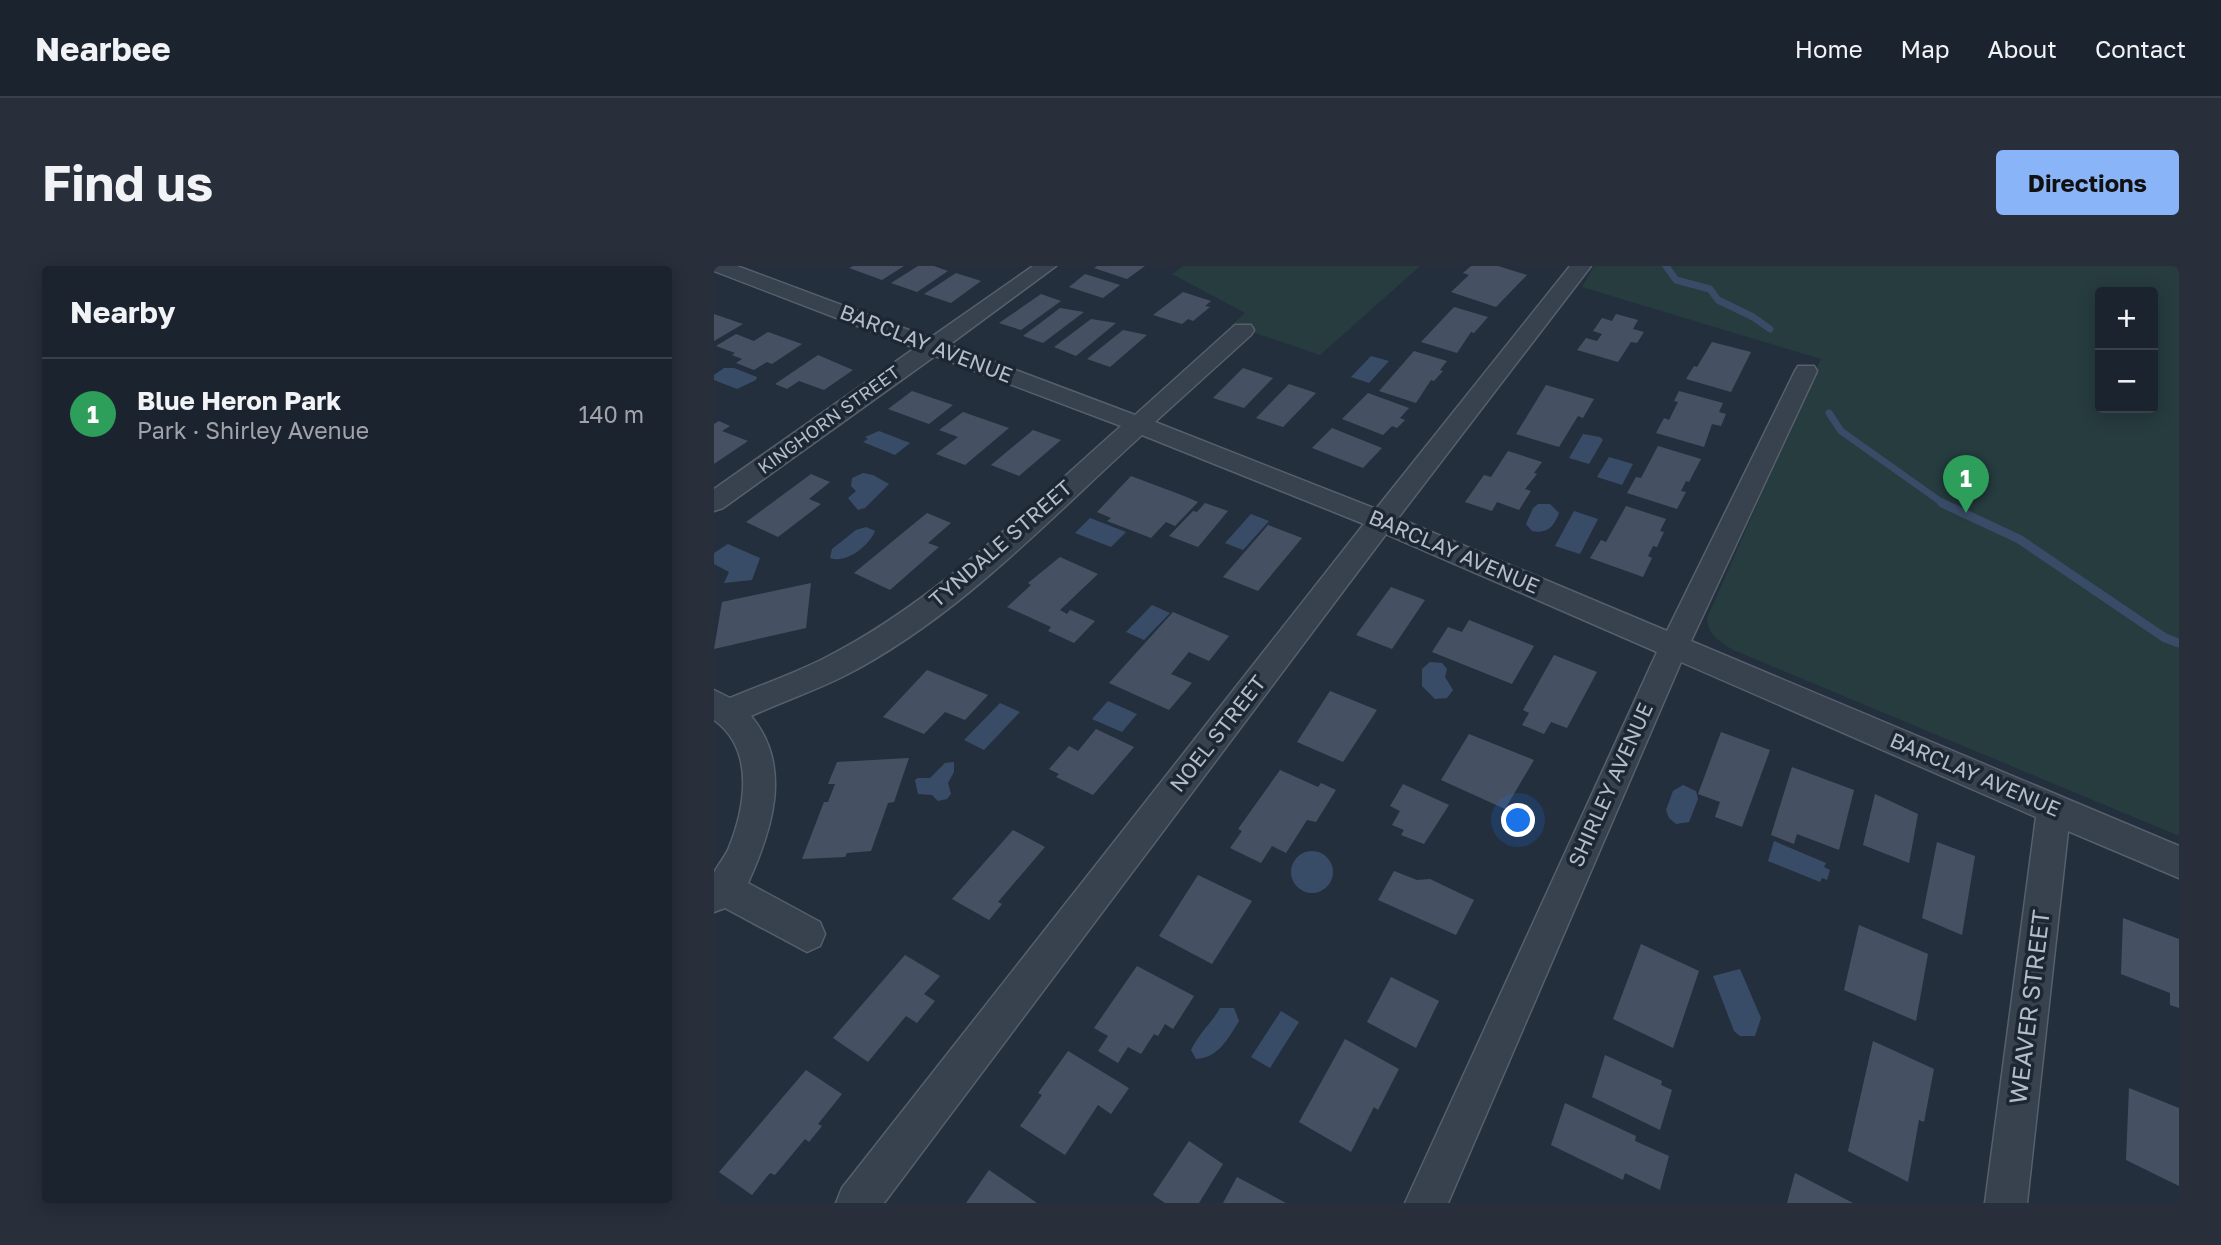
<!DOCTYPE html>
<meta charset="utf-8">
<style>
body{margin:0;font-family:"Golos Text",sans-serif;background:#282f3a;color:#f1f3f6}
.controls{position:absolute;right:21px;top:21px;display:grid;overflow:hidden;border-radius:7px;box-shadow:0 4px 18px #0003}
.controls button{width:63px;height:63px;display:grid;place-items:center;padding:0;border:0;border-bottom:2px solid #39404a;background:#1b232e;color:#f1f3f6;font:35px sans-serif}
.you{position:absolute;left:805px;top:555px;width:24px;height:24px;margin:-18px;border:5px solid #fff;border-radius:50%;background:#1a73e8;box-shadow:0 0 0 10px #1a73e833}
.badge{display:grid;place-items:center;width:46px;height:46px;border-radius:50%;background:#8ab4f8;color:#fff;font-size:23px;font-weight:700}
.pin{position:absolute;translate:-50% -58px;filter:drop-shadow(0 2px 4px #0008)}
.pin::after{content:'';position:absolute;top:37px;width:24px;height:21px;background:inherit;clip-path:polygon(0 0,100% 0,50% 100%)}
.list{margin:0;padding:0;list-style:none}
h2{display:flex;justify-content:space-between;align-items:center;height:91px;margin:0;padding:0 28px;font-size:30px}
h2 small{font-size:23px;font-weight:400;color:#a0a4aa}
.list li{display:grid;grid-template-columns:46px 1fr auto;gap:21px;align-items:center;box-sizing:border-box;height:112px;padding:0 28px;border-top:2px solid #39404a}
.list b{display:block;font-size:26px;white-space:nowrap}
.list p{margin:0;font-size:23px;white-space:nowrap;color:#a0a4aa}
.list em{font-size:23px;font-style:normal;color:#a0a4aa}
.map{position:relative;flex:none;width:1465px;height:937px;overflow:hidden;border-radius:7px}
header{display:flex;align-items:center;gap:42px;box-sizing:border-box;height:98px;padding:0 35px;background:#1b232e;border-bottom:2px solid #39404a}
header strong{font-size:33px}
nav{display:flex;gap:38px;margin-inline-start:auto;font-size:24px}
.intro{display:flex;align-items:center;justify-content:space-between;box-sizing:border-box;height:168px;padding:0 42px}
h1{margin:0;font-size:49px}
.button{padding:18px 32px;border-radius:7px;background:#8ab4f8;color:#111;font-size:24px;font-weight:700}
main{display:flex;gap:42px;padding:0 42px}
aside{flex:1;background:#1b232e;border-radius:7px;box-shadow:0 4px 18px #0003}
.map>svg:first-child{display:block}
.green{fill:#263c3f;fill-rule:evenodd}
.water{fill:#394c67}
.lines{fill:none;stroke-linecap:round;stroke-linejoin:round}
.stream-far1{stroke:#394c67;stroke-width:7}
.stream{stroke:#394c67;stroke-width:9}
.building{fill:#455162}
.street-casing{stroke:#565f6c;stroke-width:3}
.street{fill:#38414e;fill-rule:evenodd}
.labels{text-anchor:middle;stroke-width:7;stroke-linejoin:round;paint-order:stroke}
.far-street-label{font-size:18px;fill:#b4bcc9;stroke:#1d2633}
.street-label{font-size:21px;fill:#b4bcc9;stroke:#1d2633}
.near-street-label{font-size:24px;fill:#b4bcc9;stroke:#1d2633}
</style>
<header>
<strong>Nearbee</strong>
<nav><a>Home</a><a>Map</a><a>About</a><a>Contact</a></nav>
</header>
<div class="intro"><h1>Find us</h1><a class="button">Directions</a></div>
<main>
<aside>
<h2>Nearby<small></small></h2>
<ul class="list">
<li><span class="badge" style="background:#2e9e5b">1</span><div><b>Blue Heron Park</b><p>Park · Shirley Avenue</p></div><em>140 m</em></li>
</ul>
</aside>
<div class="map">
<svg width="1465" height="937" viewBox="0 0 1465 937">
<rect width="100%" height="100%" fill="#242f3e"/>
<g class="green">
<path d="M 469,0 L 706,0 L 606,89 L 518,59 L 531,47 L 458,8 Z"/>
<path d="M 880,0 L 1465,0 L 1465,570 L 1019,384 C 1005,375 994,369 993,352 L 1107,93 L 868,21 ZM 1386,26 L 1439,26 L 1439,142 L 1386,142 Z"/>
</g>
<g class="water">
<path d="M 657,90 L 675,95 L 655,117 L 637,111 Z"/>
<path d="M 10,102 L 20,102 L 43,111 L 42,114 L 23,123 L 0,114 L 0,109 Z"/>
<path d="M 165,165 L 196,177 L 181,189 L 149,176 L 154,173 L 151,171 Z"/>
<path d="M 869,168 L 886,171 L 889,174 L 875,198 L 855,192 Z"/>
<path d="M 895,191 L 919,198 L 908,219 L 883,211 Z"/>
<path d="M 149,207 L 159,209 L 175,218 L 151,242 L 144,244 L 134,232 L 142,225 L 137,220 L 138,212 Z"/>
<path d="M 824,238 L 836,238 L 845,247 C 840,260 834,268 818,265 L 812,258 L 819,242 Z"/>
<path d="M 860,245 L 884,253 L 866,288 L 841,280 Z"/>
<path d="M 537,248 L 555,255 L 529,284 L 511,277 Z"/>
<path d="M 376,252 L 412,266 L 397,281 L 361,267 Z"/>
<path d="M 152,261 L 161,265 C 155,280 132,298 116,292 L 118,283 L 142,264 Z"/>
<path d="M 14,278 L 46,292 L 38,314 L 10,317 L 15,306 L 0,298 L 0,287 Z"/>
<path d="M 438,339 L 456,347 L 430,374 L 412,366 Z"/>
<path d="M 716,396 L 728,397 L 733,403 L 731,411 L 739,424 L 733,432 L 721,433 L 708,420 L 708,403 Z"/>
<path d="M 394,435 L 423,448 L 408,466 L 378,453 Z"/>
<path d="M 286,437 L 306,446 L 270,484 L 250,474 Z"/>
<path d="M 240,496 L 240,506 L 234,517 L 237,528 L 233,533 L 224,535 L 218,529 L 204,528 L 201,514 L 204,512 L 216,512 L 231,497 Z"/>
<path d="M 969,519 L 982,525 L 984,533 L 975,556 L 962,558 L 955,552 L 952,544 L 959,525 Z"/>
<path d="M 1060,575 L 1112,597 L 1110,601 L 1116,604 L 1113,614 L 1108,612 L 1106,616 L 1054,595 Z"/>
<circle cx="598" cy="606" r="21"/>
<path d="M 1026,703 L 1047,752 L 1041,770 L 1026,770 L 1020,765 L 999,710 Z"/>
<path d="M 506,742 L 520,742 L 525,755 C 514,773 504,792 482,793 L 477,784 C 485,767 497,758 506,742 Z"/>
<path d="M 567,745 L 585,756 L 556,802 L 537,791 Z"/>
</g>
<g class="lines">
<g class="stream-far1">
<path d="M 952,0 L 962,14 L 996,23 L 1004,34 L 1039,51 L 1056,63"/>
<path d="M 1115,147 L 1127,165 L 1230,238"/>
</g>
<path class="stream" d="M 1228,237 L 1305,273 L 1451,372 L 1465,377"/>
</g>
<g class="building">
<path d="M 139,0 L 190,0 L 168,14 L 135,2 Z"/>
<path d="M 204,0 L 220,0 L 234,5 L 203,26 L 177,17 Z"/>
<path d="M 383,0 L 431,0 L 413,13 L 380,2 Z"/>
<path d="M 757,0 L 784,0 L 813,9 L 782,41 L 737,26 L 755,9 L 749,7 Z"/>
<path d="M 242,7 L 267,15 L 237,37 L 210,28 Z"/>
<path d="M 371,8 L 406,19 L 389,32 L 355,21 Z"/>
<path d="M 469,26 L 497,35 L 491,40 L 496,41 L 479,55 L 474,53 L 468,58 L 439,49 Z"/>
<path d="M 327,28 L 347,35 L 307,64 L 285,57 Z"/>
<path d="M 740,41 L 774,51 L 760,67 L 757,66 L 743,87 L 707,76 Z"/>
<path d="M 346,42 L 370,46 L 329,77 L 309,70 Z"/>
<path d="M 0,48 L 29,58 L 0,75 Z"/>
<path d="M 902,48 L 924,54 L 919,63 L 930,66 L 923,77 L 917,76 L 904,96 L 863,84 L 872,72 L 883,75 L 888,68 L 879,65 L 888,52 L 898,55 Z"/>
<path d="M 377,53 L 402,57 L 362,90 L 340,81 Z"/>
<path d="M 409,64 L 433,69 L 396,101 L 373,93 Z"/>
<path d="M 54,66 L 88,78 L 58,98 L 53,96 L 40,104 L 22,97 L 28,93 L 18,89 L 21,87 L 2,80 L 22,68 L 40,75 Z"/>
<path d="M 998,76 L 1037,86 L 1017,126 L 972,113 L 980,100 L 983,101 Z"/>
<path d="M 700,85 L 733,95 L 726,104 L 729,105 L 720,115 L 717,114 L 702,137 L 665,125 Z"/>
<path d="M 104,89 L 139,104 L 110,124 L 85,115 L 73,123 L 61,118 Z"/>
<path d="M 529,102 L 559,112 L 530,142 L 499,132 Z"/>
<path d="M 575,118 L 602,127 L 569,161 L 542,152 Z"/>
<path d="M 832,119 L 880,133 L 869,152 L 864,150 L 845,181 L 802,168 Z"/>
<path d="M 198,125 L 239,139 L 215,158 L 174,143 Z"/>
<path d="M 965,125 L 1009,137 L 1005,146 L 1012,148 L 1007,160 L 998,158 L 990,181 L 942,167 L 950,152 L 955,154 L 964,136 L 960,135 Z"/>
<path d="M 654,127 L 695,142 L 686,152 L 691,154 L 683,162 L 678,160 L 669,169 L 628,153 Z"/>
<path d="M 249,146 L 295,162 L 251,199 L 222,188 L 244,171 L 225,164 Z"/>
<path d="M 5,155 L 16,160 L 8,165 L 34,175 L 0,198 L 0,158 Z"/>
<path d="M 618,162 L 668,182 L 649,202 L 598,182 Z"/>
<path d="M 319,164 L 347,174 L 305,210 L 277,199 Z"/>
<path d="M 944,180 L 987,193 L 975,216 L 972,215 L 967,225 L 972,226 L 963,243 L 913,227 L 922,211 L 927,212 Z"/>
<path d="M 794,185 L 828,196 L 820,207 L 823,208 L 811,223 L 817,225 L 805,244 L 783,236 L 778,245 L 751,236 L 770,209 L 777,211 Z"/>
<path d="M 97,208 L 116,216 L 95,233 L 107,238 L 64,271 L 32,256 Z"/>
<path d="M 417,210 L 470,230 L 484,236 L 461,260 L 452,256 L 437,272 L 393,255 L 397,252 L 383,246 Z"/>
<path d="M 491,237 L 514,245 L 484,281 L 455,270 L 479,245 L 483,246 Z"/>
<path d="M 912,240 L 952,253 L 946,265 L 950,266 L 943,281 L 939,280 L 934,290 L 938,292 L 929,311 L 876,292 L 887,274 L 892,276 Z"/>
<path d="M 213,247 L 237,257 L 214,277 L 225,281 L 176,324 L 140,307 Z"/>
<path d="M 554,259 L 588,272 L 544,325 L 509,311 Z"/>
<path d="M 346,291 L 384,308 L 346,344 L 353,348 L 356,344 L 381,355 L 360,377 L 334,365 L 337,361 L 293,341 L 317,319 L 314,317 Z"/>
<path d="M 97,317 L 92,362 L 0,383 L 8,336 Z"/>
<path d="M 677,321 L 711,334 L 678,383 L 642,369 Z"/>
<path d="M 459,346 L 515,370 L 495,395 L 475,386 L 457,408 L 478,417 L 455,444 L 395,417 Z"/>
<path d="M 755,354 L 820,380 L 798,418 L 718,386 L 734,361 L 748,366 Z"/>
<path d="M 840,389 L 883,406 L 853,462 L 837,456 L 830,468 L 808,459 L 815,447 L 809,444 Z"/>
<path d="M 213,404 L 274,429 L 251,454 L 231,446 L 210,468 L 169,451 Z"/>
<path d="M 616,425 L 663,444 L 629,496 L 583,476 Z"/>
<path d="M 382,463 L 420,481 L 379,529 L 342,511 L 345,508 L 335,503 L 355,480 L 364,485 Z"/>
<path d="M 1007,466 L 1056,484 L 1028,561 L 1001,551 L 1006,536 L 984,528 Z"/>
<path d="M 755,468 L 820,494 L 791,543 L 727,514 Z"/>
<path d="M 195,492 L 180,536 L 174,537 L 157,585 L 133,587 L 131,591 L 88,593 L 110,536 L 114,536 L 121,518 L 114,518 L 123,496 Z"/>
<path d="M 1078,501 L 1140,524 L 1125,584 L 1083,568 L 1080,578 L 1057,569 Z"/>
<path d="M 566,504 L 604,521 L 607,517 L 622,524 L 602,556 L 593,554 L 572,587 L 558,580 L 547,597 L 516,582 L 528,565 L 524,563 Z"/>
<path d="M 689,518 L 735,539 L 710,578 L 687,569 L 690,564 L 678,559 L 686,545 L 676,540 Z"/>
<path d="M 1161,528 L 1204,548 L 1195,597 L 1149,579 Z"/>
<path d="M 299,564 L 331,581 L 284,636 L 288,638 L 275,654 L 238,633 Z"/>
<path d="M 1223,576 L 1261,590 L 1248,669 L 1208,652 Z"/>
<path d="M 680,605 L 703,614 L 716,613 L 760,634 L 742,669 L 664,634 Z"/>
<path d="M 484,609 L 538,635 L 498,698 L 445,670 Z"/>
<path d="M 1409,652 L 1465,673 L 1465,742 L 1456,739 L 1456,727 L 1407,708 Z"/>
<path d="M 1145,659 L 1214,688 L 1202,755 L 1130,724 Z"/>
<path d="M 927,678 L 985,705 L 959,782 L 899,753 Z"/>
<path d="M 191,689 L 226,710 L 210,728 L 221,735 L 203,757 L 192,750 L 154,796 L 119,772 Z"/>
<path d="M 423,700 L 480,730 L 459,763 L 451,758 L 444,770 L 440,768 L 427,788 L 414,781 L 404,797 L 384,785 L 394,770 L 380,762 Z"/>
<path d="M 677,711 L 725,735 L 702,782 L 653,756 Z"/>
<path d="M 631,773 L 685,803 L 664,844 L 660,841 L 637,886 L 585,856 Z"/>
<path d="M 1159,775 L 1220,803 L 1210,856 L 1205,854 L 1194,916 L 1134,885 Z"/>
<path d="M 354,785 L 415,822 L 397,848 L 384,839 L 351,889 L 306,860 L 328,829 L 324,827 Z"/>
<path d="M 891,789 L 948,815 L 947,819 L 958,824 L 946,864 L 878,831 Z"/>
<path d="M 92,804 L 128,828 L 104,858 L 108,860 L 95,876 L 91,873 L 61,909 L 56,907 L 38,929 L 5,906 Z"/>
<path d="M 1415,822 L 1465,842 L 1465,920 L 1412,894 Z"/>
<path d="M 851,837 L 922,870 L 921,875 L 955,890 L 946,924 L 911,907 L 909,914 L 837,879 Z"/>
<path d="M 475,875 L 509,898 L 485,937 L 451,937 L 439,929 Z"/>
<path d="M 275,904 L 323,937 L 252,937 Z"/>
<path d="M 1081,907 L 1139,937 L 1073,937 Z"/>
<path d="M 523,911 L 572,937 L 509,937 Z"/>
</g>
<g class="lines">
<g class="street-casing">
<path id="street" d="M 0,0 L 23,0 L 216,72 L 319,0 L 342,0 L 235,79 L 421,149 L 521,59 L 537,59 L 540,64 L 537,69 L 441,156 L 662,243 L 856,0 L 877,0 L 684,252 L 953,365 L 1081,105 L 1084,100 L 1100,100 L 1103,105 L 977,375 L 1465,580 L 1465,612 L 1354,565 L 1313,937 L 1271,937 L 1322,551 L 967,396 L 734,937 L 691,937 L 943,386 L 672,268 L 170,937 L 122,937 L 128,922 L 650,258 L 428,169 C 334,254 244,352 130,410 C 100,425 68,436 37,450 C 79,500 58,564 34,617 L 106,656 L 111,668 L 106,680 L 93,686 L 11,642 L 0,646 C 0,635 0,617 0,607 C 3,600 10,592 14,584 C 31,543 42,484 0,454 L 0,424 L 16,432 C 47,419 79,408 109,393 C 222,336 313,243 407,160 L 221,90 L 9,242 L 0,245 L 0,223 L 201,82 L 0,5 Z"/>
</g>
<use href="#street" class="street"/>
</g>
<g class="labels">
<g class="far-street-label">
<text transform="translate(115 154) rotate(-36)" y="6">KINGHORN STREET</text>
</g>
<g class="street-label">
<text transform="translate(212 78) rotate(21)" y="7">BARCLAY AVENUE</text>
<text transform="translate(287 278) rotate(-41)" y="7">TYNDALE STREET</text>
<text transform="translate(740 286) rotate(23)" y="7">BARCLAY AVENUE</text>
<text transform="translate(504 468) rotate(-52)" y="7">NOEL STREET</text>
<text transform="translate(1261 509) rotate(23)" y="7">BARCLAY AVENUE</text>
<text transform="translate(897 519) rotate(-66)" y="7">SHIRLEY AVENUE</text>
</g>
<g class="near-street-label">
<text transform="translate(1316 741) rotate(-83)" y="8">WEAVER STREET</text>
</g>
</g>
</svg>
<div class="controls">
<button>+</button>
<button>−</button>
</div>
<div class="you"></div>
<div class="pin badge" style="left:1252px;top:247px;background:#2e9e5b">1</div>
</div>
</main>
